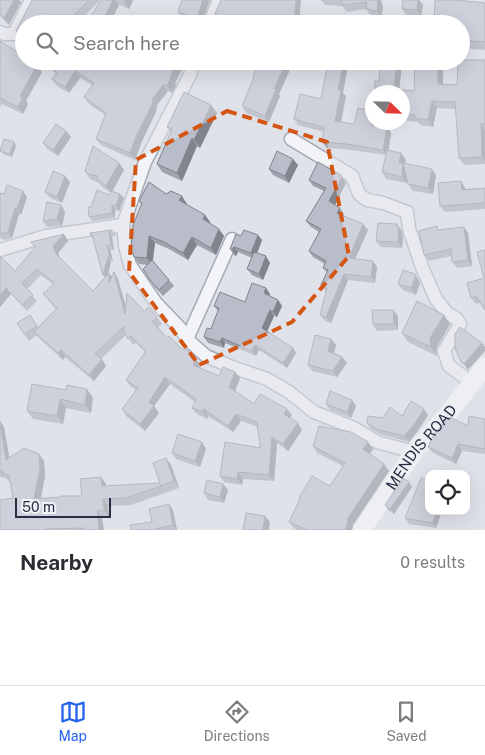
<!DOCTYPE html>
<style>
body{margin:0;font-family:"Public Sans",sans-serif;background:#f7f7f7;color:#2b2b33}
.controls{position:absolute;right:15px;bottom:15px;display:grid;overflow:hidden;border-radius:10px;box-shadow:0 5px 20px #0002}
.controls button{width:45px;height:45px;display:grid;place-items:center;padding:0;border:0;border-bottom:1px solid #e1e1e2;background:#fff;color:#2b2b33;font:25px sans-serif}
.compass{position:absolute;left:365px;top:85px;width:45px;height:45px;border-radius:50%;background:#fff;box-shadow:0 5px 20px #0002;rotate:113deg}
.scale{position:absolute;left:15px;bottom:12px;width:96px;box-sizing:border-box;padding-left:5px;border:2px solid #272d43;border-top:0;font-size:14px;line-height:18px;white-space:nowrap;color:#272d43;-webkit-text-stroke:4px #eff2f7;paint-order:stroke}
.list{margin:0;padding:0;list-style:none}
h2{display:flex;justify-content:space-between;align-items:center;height:65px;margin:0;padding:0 20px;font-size:21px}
h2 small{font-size:16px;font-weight:400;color:#7c7c81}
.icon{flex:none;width:28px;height:28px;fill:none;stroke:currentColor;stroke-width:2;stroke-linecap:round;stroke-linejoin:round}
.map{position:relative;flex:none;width:485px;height:530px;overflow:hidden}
.search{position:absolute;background:#fff;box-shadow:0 5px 20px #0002;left:15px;right:15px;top:15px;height:55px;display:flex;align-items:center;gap:12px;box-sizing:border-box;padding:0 18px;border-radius:28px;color:#7c7c81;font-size:19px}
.sheet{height:155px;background:#fff}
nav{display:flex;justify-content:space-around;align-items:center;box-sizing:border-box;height:70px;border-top:1px solid #e1e1e2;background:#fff;font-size:14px;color:#7c7c81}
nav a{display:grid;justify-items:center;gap:2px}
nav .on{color:#2563eb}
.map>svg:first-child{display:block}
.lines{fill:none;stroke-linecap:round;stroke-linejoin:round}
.street-casing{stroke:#a5a8b5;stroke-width:15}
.street{stroke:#f3f4f8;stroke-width:12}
.secondary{stroke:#fff;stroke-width:18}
.wall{fill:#9fa3ae}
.shaded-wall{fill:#82848d}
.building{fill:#b9bdca;stroke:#82848d}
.marked{fill:none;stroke:#d55512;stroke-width:4;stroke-dasharray:10 6;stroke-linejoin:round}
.labels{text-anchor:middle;stroke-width:4;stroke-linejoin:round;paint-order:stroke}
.street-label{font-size:15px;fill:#272d43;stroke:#eff2f7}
</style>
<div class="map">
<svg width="485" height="530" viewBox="0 0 485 530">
<rect width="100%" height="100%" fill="#e0e2ea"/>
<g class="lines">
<g class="street-casing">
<g id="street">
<path d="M 209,24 L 219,0"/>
<path d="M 0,32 L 4,34 L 14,34 L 31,0"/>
<path d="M 194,61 L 190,75 L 145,162 L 123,225 L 125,246 L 130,265 L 156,303 L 180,328 L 187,339 L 206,356 L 232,367 L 267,379 L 289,392 L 314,412 L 354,428 L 377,442 L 414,452"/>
<path d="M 291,139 L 352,176 L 359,194 L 367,200 L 383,203 L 407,212 L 409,229 L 422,267 L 436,299 L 447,313 L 457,319 L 460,324 L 444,351 L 449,366 L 463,376 L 471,385"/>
<path d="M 0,250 L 46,236 L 123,225"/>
<path d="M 187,339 L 232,239"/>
</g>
</g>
<use href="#street" class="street"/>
<path class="secondary" id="s1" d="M 362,530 L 414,452 L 448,414 L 485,366"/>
</g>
<g class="wall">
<path d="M 0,0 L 21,2 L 9,25 L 0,16 Z"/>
<path d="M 32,0 L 100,0 L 77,24 L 24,24 L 24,41 L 16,31 Z"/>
<path d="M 101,0 L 133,0 L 129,9 L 119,5 L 109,24 L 86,24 Z"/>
<path d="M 182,0 L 201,24 L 182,18 L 178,12 Z"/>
<path d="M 321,0 L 381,0 L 383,8 L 381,17 L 371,16 L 366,9 L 347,12 L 342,6 L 325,5 Z"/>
<path d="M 485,3 L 485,50 L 461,48 L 461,24 L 434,23 Z"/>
<path d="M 423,5 L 421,16 L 406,15 L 402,9 Z"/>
<path d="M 0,41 L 42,72 L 26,101 L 28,104 L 23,114 L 2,104 L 0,107 Z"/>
<path d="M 485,60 L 485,164 L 464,165 L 459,158 L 456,109 L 437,108 L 433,127 L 420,125 L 418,122 L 402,120 L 402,92 L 379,81 L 402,64 L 399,90 L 414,91 L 443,67 L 443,84 L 457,85 Z"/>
<path d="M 44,61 L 101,61 L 105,64 L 121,67 L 151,66 L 153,61 L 184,61 L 185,63 L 175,83 L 176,85 L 172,93 L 168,91 L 157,105 L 156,112 L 142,141 L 135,160 L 101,145 L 96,139 L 105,115 L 89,104 L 84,97 L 92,85 L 80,78 L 69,93 L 57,86 L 52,79 L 56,74 Z"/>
<path d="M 292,65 L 279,94 L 280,96 L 269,122 L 246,113 L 242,106 L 254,77 L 253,76 Z"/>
<path d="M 343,93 L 346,96 L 341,122 L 354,124 L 377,122 L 377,126 L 387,127 L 391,133 L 388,150 L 406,160 L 405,164 L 436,175 L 433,194 L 413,191 L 408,184 L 407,179 L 407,183 L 386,179 L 382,172 L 386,155 L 351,150 L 327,148 L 322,142 L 324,132 L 298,125 L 294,119 L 321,99 Z"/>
<path d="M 217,113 L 200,148 L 197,146 L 182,181 L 162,172 L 157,164 L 171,132 L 167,127 Z"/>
<path d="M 66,131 L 71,137 L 58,156 L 47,149 L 43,143 Z"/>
<path d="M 16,146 L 12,157 L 3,154 L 0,151 Z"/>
<path d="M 119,163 L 124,170 L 112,192 L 124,198 L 119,211 L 115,210 L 115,218 L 92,221 L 89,217 L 91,207 L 109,195 L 111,193 L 102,187 L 99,183 L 94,181 L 90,179 L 85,171 Z"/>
<path d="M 298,165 L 289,183 L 273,175 L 269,169 Z"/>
<path d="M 65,176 L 70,182 L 62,203 L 50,198 L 45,192 Z"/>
<path d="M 309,180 L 345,182 L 346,183 L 335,205 L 340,208 L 344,214 L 343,215 L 363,224 L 368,230 L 355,259 L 377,267 L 375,283 L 348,280 L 331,323 L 325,321 L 320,315 L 326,292 L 321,285 L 327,272 L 323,268 L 325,264 L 313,257 L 309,251 L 319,232 L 311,227 L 306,221 L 324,191 L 313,186 Z"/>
<path d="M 461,181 L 465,188 L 465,189 L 485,188 L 485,209 L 445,212 L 440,206 Z"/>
<path d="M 0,193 L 27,197 L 21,215 L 19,214 L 12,238 L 5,240 L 0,238 Z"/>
<path d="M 166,194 L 187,204 L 186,205 L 205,215 L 210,222 L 210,223 L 224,236 L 216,255 L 197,245 L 188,260 L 169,249 L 155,243 L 153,261 L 169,280 L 174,286 L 163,296 L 154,286 L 143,269 L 147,265 L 139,264 L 134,257 L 142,205 L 139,201 Z"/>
<path d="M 61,205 L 65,212 L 62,226 L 47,227 L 43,221 Z"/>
<path d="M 464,227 L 468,233 L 472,266 L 457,268 L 452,262 L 451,256 L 429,261 L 424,255 L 440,230 Z"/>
<path d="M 112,230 L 115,234 L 115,236 L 112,237 L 114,250 L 110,250 L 113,261 L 111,261 L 108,275 L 112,277 L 114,272 L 118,279 L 126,307 L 144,311 L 157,317 L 162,324 L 158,327 L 167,338 L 183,350 L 200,366 L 200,368 L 219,376 L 235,372 L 240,378 L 235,391 L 254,404 L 292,415 L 290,418 L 302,430 L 288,451 L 277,443 L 274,481 L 243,479 L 242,485 L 224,482 L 220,476 L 261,448 L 258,427 L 241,421 L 233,432 L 208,416 L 207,419 L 197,414 L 192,408 L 195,402 L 170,384 L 154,406 L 159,413 L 145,431 L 126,416 L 122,409 L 136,390 L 131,387 L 126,380 L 145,352 L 136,343 L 133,345 L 126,335 L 101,359 L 106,366 L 94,381 L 65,357 L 63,360 L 39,338 L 37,335 L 29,341 L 24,334 L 30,315 L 38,327 L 56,309 L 48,300 L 43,294 L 53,284 L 41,275 L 27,289 L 37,301 L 27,311 L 11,294 L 0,307 L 15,271 L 68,241 L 58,253 L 60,258 L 93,291 L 105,277 L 103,275 L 94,239 L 90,235 Z"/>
<path d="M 401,230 L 403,237 L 402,248 L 381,247 L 376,241 Z"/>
<path d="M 241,236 L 262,240 L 257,253 L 270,263 L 263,280 L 252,275 L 247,269 L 252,258 L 238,252 L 236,256 L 234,255 L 230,249 Z"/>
<path d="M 415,274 L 420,283 L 416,295 L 403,290 L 398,284 Z"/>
<path d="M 484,278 L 485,310 L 480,303 L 476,304 L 471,298 Z"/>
<path d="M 266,288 L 270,294 L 269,296 L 278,300 L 282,306 L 277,317 L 274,316 L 267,331 L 296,353 L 287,368 L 259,350 L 256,356 L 225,343 L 224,348 L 208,343 L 204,337 L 211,329 L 218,311 L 214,306 L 245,302 Z"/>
<path d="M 393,310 L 398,316 L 398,330 L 377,331 L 373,324 Z"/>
<path d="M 450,324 L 437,347 L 436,351 L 437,356 L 408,342 L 402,333 Z"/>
<path d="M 331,339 L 336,345 L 334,353 L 342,357 L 347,363 L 337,377 L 312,371 L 308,365 Z"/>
<path d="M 32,384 L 93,398 L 91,413 L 66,408 L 63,424 L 33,419 L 27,411 Z"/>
<path d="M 352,400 L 356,406 L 351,418 L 330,410 L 326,404 Z"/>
<path d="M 424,409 L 428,415 L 417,432 L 409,442 L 380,434 L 371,429 L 367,423 L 383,418 L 402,416 Z"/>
<path d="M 485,419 L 485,454 L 462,451 L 456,464 L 433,453 L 428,447 L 468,426 Z"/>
<path d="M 0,421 L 4,427 L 9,458 L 44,461 L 45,476 L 41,499 L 82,496 L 101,477 L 106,484 L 106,486 L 160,483 L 171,465 L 179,488 L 131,505 L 108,506 L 109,517 L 102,518 L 104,530 L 0,530 L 13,498 L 10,481 L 8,481 L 6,478 L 0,477 Z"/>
<path d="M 313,446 L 373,449 L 370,454 L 389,471 L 353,525 L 352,530 L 297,530 L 294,528 L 289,522 L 330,486 L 343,466 L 317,453 Z"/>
<path d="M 206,449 L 200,467 L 176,459 L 172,453 Z"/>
<path d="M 409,482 L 412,487 L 394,514 L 388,510 L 385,505 Z"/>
<path d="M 228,490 L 224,503 L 208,500 L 204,493 Z"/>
<path d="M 173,510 L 177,530 L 131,530 L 152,522 Z"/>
<path d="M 429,511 L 442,511 L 436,528 L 409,524 L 405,518 Z"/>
</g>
<g class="shaded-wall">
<path d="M 14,0 L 19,0 L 21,2 L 9,25 L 4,18 Z"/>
<path d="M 113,0 L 115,0 L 119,5 L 109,24 L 101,24 Z"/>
<path d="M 125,0 L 133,0 L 129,9 L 124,2 Z"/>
<path d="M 203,0 L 210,0 L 201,24 L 197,18 Z"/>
<path d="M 296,0 L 301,0 L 299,24 L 294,24 Z"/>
<path d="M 378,0 L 381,0 L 383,8 L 381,17 L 377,11 Z"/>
<path d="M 418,0 L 419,0 L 423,5 L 421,16 L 417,10 Z"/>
<path d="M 178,61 L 184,61 L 185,63 L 175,83 L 176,85 L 172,93 L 167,86 L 170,77 Z"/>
<path d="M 287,61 L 293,61 L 292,65 L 279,94 L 280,96 L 269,122 L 265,116 L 274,89 Z"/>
<path d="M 344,61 L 349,61 L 343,93 L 346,96 L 340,127 L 335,121 L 338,90 Z"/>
<path d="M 397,61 L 401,61 L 402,64 L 399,92 L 394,89 Z"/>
<path d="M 438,61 L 439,61 L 443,67 L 443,91 L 438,84 Z"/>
<path d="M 37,65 L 42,72 L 26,101 L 28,104 L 23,114 L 18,107 L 20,96 Z"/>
<path d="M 75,71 L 80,78 L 69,93 L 65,87 Z"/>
<path d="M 163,85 L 168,91 L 157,105 L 156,112 L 142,141 L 135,160 L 130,153 L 153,98 Z"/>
<path d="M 432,101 L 437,108 L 433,127 L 428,120 Z"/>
<path d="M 211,105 L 217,113 L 200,148 L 194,140 Z"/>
<path d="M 372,120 L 372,122 L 377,122 L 375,131 L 371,125 Z"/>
<path d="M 481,124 L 485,130 L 485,161 L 482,157 Z"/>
<path d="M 387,127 L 391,133 L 388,156 L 383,150 Z"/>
<path d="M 66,131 L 71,137 L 58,156 L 53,150 Z"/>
<path d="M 192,138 L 197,146 L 182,181 L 177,173 Z"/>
<path d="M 14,142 L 16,146 L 12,157 L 10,154 Z"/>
<path d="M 401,153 L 406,160 L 404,165 L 408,170 L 407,183 L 402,177 L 399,163 Z"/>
<path d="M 293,159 L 298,165 L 289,183 L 285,176 Z"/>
<path d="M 119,163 L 124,170 L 111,193 L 106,186 Z"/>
<path d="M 432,169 L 436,175 L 433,194 L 428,188 Z"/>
<path d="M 341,175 L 346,183 L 334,207 L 329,201 Z"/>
<path d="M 65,176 L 70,182 L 62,203 L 57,197 Z"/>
<path d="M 461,181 L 465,188 L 466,196 L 462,190 Z"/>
<path d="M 23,191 L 27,197 L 21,215 L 17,209 Z"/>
<path d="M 120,194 L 124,198 L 119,211 L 116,206 Z"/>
<path d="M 182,196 L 187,204 L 184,208 L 179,200 Z"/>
<path d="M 61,205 L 65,212 L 62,226 L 57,219 Z"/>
<path d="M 112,205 L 115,210 L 115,218 L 112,213 Z"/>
<path d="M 15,208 L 19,214 L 12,238 L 8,232 Z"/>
<path d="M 340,208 L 344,214 L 341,219 L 337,213 Z"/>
<path d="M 205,215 L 210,222 L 208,227 L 203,219 Z"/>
<path d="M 363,224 L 368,230 L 353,264 L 349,258 Z"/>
<path d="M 397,224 L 401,230 L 403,237 L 402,248 L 398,242 Z"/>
<path d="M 464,227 L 468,233 L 472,266 L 468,260 Z"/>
<path d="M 219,229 L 224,236 L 216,255 L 211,248 Z"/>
<path d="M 109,232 L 112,237 L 114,250 L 111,245 Z"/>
<path d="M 64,234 L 68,241 L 58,253 L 61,261 L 56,254 L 53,246 Z"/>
<path d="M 258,235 L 262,240 L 255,259 L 251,253 Z"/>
<path d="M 149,236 L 155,243 L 152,265 L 147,258 Z"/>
<path d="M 192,237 L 197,245 L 188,260 L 183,253 Z"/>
<path d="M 107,246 L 110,250 L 113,261 L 110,257 Z"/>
<path d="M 234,247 L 238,252 L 236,256 L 232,250 Z"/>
<path d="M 266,256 L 270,263 L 263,280 L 259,274 Z"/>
<path d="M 108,257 L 111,261 L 107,279 L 103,275 Z"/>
<path d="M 373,261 L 377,267 L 375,283 L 371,277 Z"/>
<path d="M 114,272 L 118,279 L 130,321 L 125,314 Z"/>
<path d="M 109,273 L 114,279 L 109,283 Z"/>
<path d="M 344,274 L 348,280 L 331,323 L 326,317 Z"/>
<path d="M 415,274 L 420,283 L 416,295 L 411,288 Z"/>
<path d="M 6,288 L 11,294 L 0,307 L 0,295 Z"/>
<path d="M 266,288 L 270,294 L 268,299 L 264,293 Z"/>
<path d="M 278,300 L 282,306 L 277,317 L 273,312 Z"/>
<path d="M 270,310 L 274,316 L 266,334 L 262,328 Z"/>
<path d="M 393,310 L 398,316 L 398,330 L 394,324 Z"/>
<path d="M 444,315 L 450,324 L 437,347 L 436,351 L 437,356 L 431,347 L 430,341 L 430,338 Z"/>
<path d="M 222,338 L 225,343 L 224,348 L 220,342 Z"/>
<path d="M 331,339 L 336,345 L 333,357 L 328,351 Z"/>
<path d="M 482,343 L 485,347 L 485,351 L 468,370 L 464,364 Z"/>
<path d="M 255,345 L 259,350 L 256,356 L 252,351 Z"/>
<path d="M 293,348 L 296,353 L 287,368 L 283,363 Z"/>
<path d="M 61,350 L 65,357 L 63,360 L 58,353 Z"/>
<path d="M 342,357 L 347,363 L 337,377 L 333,371 Z"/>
<path d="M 102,359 L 106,366 L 94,381 L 89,375 Z"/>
<path d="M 196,360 L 200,366 L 198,371 L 193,365 Z"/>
<path d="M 235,372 L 240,378 L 234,394 L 229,387 Z"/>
<path d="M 165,377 L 170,384 L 154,406 L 159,413 L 145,431 L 140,424 L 149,402 Z"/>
<path d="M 87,389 L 93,398 L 91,413 L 85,405 Z"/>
<path d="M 60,399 L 66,408 L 63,424 L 57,416 Z"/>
<path d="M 352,400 L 356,406 L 351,418 L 347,412 Z"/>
<path d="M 204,409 L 208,416 L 207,419 L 203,412 Z"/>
<path d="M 287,409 L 292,415 L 288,420 L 284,414 Z"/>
<path d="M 424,409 L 428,415 L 417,432 L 409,442 L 404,436 Z"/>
<path d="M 236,414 L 241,421 L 233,432 L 228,426 Z"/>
<path d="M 0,421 L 4,427 L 11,467 L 6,460 Z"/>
<path d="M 298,423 L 302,430 L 288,451 L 283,444 Z"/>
<path d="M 272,437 L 277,443 L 274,481 L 269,475 Z"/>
<path d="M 202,442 L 206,449 L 200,467 L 195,461 Z"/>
<path d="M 368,442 L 373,449 L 368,456 L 363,449 Z"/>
<path d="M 458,444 L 462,451 L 456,464 L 452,458 Z"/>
<path d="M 39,454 L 44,461 L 45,476 L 39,506 L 34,499 Z"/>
<path d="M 166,458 L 171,465 L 179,488 L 174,481 Z"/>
<path d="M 384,464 L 389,471 L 353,525 L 352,530 L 345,530 L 348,518 Z"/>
<path d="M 238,472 L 243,479 L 242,485 L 237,479 Z"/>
<path d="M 101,477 L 106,484 L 107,493 L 102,486 Z"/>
<path d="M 409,482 L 412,487 L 394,514 L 390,509 Z"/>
<path d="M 223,484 L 228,490 L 224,503 L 220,497 Z"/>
<path d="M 103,499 L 108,506 L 109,517 L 104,510 Z"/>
<path d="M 169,504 L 173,510 L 177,530 L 173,525 Z"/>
<path d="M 97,511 L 102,518 L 104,530 L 99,530 Z"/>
<path d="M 436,511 L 442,511 L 436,528 L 433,523 Z"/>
<path d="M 265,516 L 270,522 L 269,530 L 263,530 Z"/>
</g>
<g class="building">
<path d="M 0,0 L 14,0 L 4,18 L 0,14 Z"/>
<path d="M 32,0 L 89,0 L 65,24 L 24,24 L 24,39 L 16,31 Z"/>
<path d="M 101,0 L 113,0 L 101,24 L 86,24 Z"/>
<path d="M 182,0 L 203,0 L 197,18 L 178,12 Z"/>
<path d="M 221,0 L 296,0 L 294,24 L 209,24 L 212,21 Z"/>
<path d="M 342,0 L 378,0 L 377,11 L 366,9 L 367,2 L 342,5 Z"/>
<path d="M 403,0 L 418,0 L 417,10 L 402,9 Z"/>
<path d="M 435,0 L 457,0 L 485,3 L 485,42 L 461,40 L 461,24 L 414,24 L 414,22 L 434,23 Z"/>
<path d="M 0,41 L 24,56 L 24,61 L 31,61 L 37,65 L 20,96 L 23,97 L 18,107 L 0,98 Z"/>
<path d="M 461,60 L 485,60 L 485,124 L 481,124 L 482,157 L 459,158 L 455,102 L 432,101 L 428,120 L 415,118 L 415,115 L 402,114 L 402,92 L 375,92 L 375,81 L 379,81 L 381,61 L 397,61 L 394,89 L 414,91 L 415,61 L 438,61 L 438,84 L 457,85 L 458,61 L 461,61 Z"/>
<path d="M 46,61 L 101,61 L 105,64 L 121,67 L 123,61 L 142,61 L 151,66 L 153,61 L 178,61 L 170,77 L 171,78 L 167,86 L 163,85 L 153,98 L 152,105 L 137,134 L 130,153 L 96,139 L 106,113 L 84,97 L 94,83 L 75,71 L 65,87 L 52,79 L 57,73 Z"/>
<path d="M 259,61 L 287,61 L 274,89 L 276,89 L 265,116 L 242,106 L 254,77 L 253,76 Z"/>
<path d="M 328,61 L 344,61 L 338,90 L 341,90 L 335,121 L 354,124 L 358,108 L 372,111 L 372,120 L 371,125 L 387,127 L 383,150 L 347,144 L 322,142 L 324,128 L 323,127 L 294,119 L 300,94 L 321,99 Z"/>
<path d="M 184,92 L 211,105 L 194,140 L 192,138 L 177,173 L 157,164 L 172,129 L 167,127 Z"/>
<path d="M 56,124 L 66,131 L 53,150 L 43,143 Z"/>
<path d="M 4,139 L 14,142 L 10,154 L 0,151 Z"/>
<path d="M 93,146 L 119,163 L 106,186 L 97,179 L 98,176 L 88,174 L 85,171 Z"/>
<path d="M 387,150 L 401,153 L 399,163 L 403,163 L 402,177 L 382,172 Z"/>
<path d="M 277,151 L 293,159 L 285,176 L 269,169 Z"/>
<path d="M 318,162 L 341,175 L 342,177 L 329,201 L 340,208 L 337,213 L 363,224 L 349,258 L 373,261 L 371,277 L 344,274 L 326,317 L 320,315 L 327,288 L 321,285 L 328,270 L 323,268 L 326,261 L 309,251 L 321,229 L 306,221 L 326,188 L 309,180 Z"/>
<path d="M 403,163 L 432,169 L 428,188 L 408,184 Z"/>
<path d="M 53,171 L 65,176 L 57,197 L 45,192 Z"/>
<path d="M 461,181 L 462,190 L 485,188 L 485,203 L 440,206 L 438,183 Z"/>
<path d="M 149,182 L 166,194 L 171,191 L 182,196 L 179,200 L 205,215 L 203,219 L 219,229 L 211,248 L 192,237 L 183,253 L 164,242 L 149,236 L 147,258 L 134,257 L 131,248 L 133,225 L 142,203 L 139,201 Z"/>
<path d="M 7,185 L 23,191 L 17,209 L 15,208 L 8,232 L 0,234 L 0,193 L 4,194 Z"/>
<path d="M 97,190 L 109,195 L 111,191 L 120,194 L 116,206 L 112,205 L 112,213 L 89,217 L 88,207 L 91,207 Z"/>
<path d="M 47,202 L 61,205 L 57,219 L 43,221 Z"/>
<path d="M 378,223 L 397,224 L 399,231 L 398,242 L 376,241 Z"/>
<path d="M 437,226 L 438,230 L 464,227 L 468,260 L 452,262 L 451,249 L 424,255 L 419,231 Z"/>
<path d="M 112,230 L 111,231 L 109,232 L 111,245 L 107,246 L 110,257 L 108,257 L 103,275 L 92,235 L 90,235 L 90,233 Z"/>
<path d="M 244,230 L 258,235 L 251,253 L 234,247 L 232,250 L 230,249 L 236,234 L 241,236 Z"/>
<path d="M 64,234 L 53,246 L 56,254 L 93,291 L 109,273 L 109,283 L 114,272 L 125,314 L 127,293 L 144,311 L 148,307 L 157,317 L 152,322 L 167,338 L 169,336 L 183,350 L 187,350 L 196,360 L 193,365 L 219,376 L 223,367 L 235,372 L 229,387 L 254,404 L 260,394 L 287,409 L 284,414 L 298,423 L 283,444 L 272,437 L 269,475 L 238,472 L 237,479 L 220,476 L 225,442 L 261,448 L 260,447 L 257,422 L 236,414 L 228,426 L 204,409 L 203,412 L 192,408 L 196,399 L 165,377 L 149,402 L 154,406 L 140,424 L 122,409 L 138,388 L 126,380 L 146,351 L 131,336 L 128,339 L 124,331 L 124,326 L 95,354 L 102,359 L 89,375 L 61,350 L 58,353 L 34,332 L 57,308 L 43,294 L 54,283 L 37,269 L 22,283 L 33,295 L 22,305 L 6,288 L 0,295 L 0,256 L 15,271 L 35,247 L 31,242 Z"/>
<path d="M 485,250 L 485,310 L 476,296 L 471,298 L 467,283 L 484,278 L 477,252 Z"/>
<path d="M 254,252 L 266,256 L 259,274 L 247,269 Z"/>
<path d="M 152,260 L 169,280 L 159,290 L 150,280 L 143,269 Z"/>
<path d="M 403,270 L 415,274 L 416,276 L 411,288 L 398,284 Z"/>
<path d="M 252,283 L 266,288 L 264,293 L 278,300 L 273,312 L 270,310 L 262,328 L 293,348 L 283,363 L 255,345 L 252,351 L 222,338 L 220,342 L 204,337 L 207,328 L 211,329 L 219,308 L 214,306 L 220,292 L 245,302 Z"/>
<path d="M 417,301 L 444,315 L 430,338 L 430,341 L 431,347 L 402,333 Z"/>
<path d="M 372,310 L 393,310 L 394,324 L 373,324 Z"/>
<path d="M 30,315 L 37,326 L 24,334 L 17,323 Z"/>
<path d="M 460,327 L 482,343 L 464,364 L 461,362 L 455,348 L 455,334 Z"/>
<path d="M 315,335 L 331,339 L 328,351 L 342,357 L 333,371 L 308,365 Z"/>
<path d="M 32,384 L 66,390 L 67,385 L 87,389 L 85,405 L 60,399 L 57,416 L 27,411 Z"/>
<path d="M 330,391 L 352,400 L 347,412 L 326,404 Z"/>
<path d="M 411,401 L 424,409 L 413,426 L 404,436 L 376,429 L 367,423 L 368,416 L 383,418 L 390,407 L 402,416 Z"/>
<path d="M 469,416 L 485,419 L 485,449 L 458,444 L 452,458 L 428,447 L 434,434 L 450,417 L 468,426 Z"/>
<path d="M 0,424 L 6,460 L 24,448 L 39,454 L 40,469 L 34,499 L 61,497 L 61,496 L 82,496 L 80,479 L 101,477 L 102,486 L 160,483 L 153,463 L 166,458 L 174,481 L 161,486 L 161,484 L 161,486 L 126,498 L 103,499 L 104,510 L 97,511 L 99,530 L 84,530 L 84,528 L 45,529 L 45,530 L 0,530 L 0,500 L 13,498 L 9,475 L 3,474 L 3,471 L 0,471 Z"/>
<path d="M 319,426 L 351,432 L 368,442 L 363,449 L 384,464 L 348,518 L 347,525 L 345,530 L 307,530 L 289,522 L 300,499 L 299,498 L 312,476 L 330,486 L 345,463 L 313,446 Z"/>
<path d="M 178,434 L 202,442 L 195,461 L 172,453 Z"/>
<path d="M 403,478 L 409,482 L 390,509 L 385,505 Z"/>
<path d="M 421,478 L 429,480 L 429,511 L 436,511 L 433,523 L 405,518 Z"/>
<path d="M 207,480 L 223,484 L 220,497 L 204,493 Z"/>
<path d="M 169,504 L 173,525 L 155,529 L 155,530 L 131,530 L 130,525 L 152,522 L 149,509 Z"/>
<path d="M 246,513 L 265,516 L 263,530 L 243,530 Z"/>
</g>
<path d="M0 0H485V530H0ZM 227,111 L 327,142 L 349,256 L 292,322 L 199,365 L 129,272 L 136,160 Z" fill="#e0e2ea" fill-opacity=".55" fill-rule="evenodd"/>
<path class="marked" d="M 227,111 L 327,142 L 349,256 L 292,322 L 199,365 L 129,272 L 136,160 Z"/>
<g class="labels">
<g class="street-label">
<text dy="5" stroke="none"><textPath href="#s1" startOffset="102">MENDIS ROAD</textPath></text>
</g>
</g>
</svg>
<div class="controls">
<button><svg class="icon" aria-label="locate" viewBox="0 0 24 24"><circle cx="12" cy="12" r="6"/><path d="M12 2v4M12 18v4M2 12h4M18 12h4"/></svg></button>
</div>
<svg class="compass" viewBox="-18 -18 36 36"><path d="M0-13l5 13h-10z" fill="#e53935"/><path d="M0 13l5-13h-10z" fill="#7c7c81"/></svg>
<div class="scale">50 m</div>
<div class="search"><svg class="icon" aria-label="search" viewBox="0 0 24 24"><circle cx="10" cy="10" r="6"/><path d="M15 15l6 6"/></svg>Search here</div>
</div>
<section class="sheet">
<h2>Nearby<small>0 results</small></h2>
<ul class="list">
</ul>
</section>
<nav>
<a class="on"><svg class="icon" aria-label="map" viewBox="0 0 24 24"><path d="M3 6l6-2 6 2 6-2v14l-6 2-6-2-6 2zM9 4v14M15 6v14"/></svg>Map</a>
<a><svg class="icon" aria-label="directions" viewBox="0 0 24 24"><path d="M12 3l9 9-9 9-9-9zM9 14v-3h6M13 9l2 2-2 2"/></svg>Directions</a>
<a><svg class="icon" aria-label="saved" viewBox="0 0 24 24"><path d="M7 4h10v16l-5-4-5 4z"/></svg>Saved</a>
</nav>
